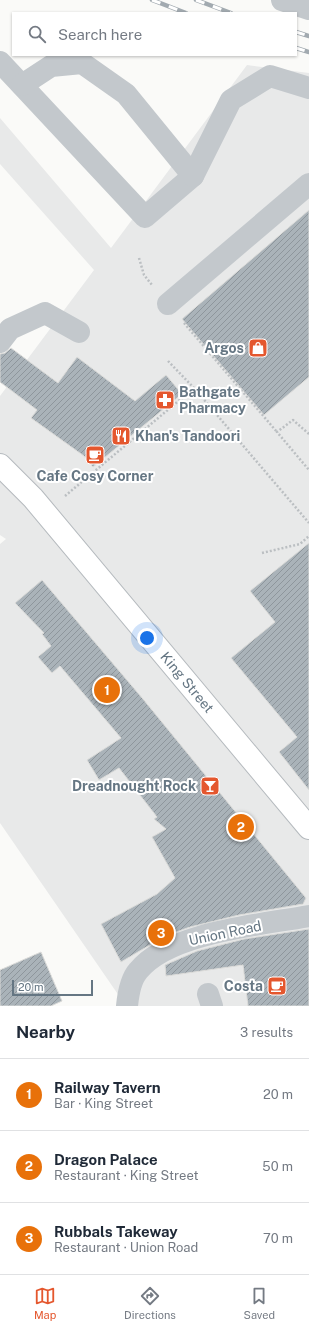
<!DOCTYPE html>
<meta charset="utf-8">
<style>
body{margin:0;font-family:"Public Sans",sans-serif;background:#f2f2f3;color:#1f2937}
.scale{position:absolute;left:12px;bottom:10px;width:81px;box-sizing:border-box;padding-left:4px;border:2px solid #657683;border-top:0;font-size:11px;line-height:14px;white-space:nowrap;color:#657683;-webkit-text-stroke:3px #fff;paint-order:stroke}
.you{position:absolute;left:147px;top:638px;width:14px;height:14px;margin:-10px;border:3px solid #fff;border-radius:50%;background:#1a73e8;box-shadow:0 0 0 6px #1a73e833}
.badge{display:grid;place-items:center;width:26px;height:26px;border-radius:50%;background:#e4572e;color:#fff;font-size:13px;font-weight:700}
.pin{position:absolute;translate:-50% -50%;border:2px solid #fff;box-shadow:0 1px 4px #0006}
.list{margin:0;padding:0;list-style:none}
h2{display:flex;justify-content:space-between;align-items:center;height:52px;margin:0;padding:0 16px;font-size:17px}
h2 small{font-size:13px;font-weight:400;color:#747a83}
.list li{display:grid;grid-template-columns:26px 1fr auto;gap:12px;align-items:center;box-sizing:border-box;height:72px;padding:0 16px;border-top:1px solid #e0e1e3}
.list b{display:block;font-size:15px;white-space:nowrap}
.list p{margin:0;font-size:13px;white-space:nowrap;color:#747a83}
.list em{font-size:13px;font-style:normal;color:#747a83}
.icon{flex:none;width:22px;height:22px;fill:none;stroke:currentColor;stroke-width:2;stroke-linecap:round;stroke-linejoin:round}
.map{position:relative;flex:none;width:309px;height:1006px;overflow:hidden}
.search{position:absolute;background:#fff;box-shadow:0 1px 3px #0004;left:12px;right:12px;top:12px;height:44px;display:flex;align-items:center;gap:10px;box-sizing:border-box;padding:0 14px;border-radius:0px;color:#747a83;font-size:15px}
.sheet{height:268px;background:#fff}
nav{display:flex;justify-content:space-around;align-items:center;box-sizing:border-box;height:56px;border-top:1px solid #e0e1e3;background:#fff;font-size:11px;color:#747a83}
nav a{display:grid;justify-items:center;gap:2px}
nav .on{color:#e4572e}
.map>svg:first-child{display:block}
.built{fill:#e8e9e9}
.building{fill:url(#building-hatch);stroke:#dcdcda}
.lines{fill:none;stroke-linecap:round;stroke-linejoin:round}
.major-casing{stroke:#b5babe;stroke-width:24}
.path{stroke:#bbbfc2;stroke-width:2.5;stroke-dasharray:2 2;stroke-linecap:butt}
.minor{stroke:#c3c8cc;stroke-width:22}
.major{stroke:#fff;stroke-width:22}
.rail-casing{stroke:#a2aab0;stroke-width:4.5}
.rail{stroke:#fff;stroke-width:3;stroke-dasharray:9;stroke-linecap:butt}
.labels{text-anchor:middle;stroke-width:4;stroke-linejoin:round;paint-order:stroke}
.poi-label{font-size:14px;font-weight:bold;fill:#657683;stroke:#fff;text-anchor:end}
.street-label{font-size:14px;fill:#657683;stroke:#fff}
</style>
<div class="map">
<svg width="309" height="1006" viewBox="0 0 309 1006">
<defs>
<pattern id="building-hatch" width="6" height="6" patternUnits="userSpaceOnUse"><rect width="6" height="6" fill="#aab3b9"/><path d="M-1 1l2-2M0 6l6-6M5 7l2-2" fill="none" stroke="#8e969c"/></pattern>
</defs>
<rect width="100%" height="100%" fill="#fafaf8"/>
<path class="built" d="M 247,65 L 309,73 L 309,1006 L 126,1006 L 0,823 L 0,544 L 6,539 L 0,535 L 0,396 L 94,270 L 0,164 L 0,118 L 111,248 Z"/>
<g class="building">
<path d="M 309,210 L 309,377 L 264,415 L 182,319 Z"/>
<path d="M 11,348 L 58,383 L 77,357 L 135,401 L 166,375 L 182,394 L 93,467 L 84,456 L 31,418 L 37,410 L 0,382 L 0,354 L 5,353 Z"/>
<path d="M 309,543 L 309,790 L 279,752 L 297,737 L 231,658 L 275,622 L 250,591 Z"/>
<path d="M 42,580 L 143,699 L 306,898 L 303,904 L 239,915 L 190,927 L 165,936 L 121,962 L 101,924 L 157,894 L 175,878 L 152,837 L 166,829 L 154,819 L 157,817 L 119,768 L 99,780 L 87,760 L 121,738 L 60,666 L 52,673 L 38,657 L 51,646 L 42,634 L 44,633 L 15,603 Z"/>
<path d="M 309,929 L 309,1006 L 248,1006 L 243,965 L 166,976 L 165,965 L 197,951 L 244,939 Z"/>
<path d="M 41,952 L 62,1001 L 51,1006 L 0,1006 L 0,970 Z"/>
</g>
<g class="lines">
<g class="major-casing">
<g id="major">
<path id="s1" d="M 0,465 L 33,498 L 309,828"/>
</g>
</g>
<g class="path">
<path d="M 139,258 L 144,275 L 152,285"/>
<path d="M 184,323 L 277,432"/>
<path d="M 168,361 L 194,388"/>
<path d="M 309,434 L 293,420 L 277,432 L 309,470"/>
<path d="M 65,496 L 194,388 L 309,523"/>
<path d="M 262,553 L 300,544 L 309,536"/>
</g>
<g class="minor">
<path d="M 282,0 L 309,9"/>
<path d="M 0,62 L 145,217 L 193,176 L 231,100 L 270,76 L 309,88"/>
<path d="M 22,85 L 51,66 L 82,63 L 126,94 L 193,176"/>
<path d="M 168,304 L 309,184"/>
<path d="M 0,342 L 10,329 L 45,313 L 79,332"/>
<path d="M 208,994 L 212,1006"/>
<path d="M 127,1006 C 128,996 131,979 138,971 C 169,932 261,925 309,916"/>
</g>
<use href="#major" class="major"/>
<g class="rail-casing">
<g id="rail">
<path d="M 152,0 L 186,13"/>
<path d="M 196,0 L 231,13"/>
<path d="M 296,32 L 309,36"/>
<path d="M 296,48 L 309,52"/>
</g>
</g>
<use href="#rail" class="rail"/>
</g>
<defs>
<g id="shop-square" transform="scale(1)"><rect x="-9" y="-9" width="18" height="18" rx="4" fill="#e4572e" stroke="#fff"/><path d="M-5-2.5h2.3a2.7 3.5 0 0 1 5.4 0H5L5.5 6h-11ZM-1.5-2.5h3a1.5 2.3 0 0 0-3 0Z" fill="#fff"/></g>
<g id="pharmacy-square" transform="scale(1)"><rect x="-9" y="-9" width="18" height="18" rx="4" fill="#e4572e" stroke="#fff"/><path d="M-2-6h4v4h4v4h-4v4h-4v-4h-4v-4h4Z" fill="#fff"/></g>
<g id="restaurant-square" transform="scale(1)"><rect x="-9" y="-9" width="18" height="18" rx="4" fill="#e4572e" stroke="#fff"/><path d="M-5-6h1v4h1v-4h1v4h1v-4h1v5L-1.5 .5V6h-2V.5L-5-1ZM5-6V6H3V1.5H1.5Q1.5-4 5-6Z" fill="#fff"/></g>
<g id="cafe-square" transform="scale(1)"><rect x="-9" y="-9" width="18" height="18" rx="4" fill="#e4572e" stroke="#fff"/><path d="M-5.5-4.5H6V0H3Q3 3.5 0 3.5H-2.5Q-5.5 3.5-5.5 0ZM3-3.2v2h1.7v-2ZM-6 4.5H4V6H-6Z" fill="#fff"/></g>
<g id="bar-square" transform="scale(1)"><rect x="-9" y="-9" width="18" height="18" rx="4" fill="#e4572e" stroke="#fff"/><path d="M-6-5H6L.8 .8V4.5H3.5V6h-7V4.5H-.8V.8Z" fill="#fff"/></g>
</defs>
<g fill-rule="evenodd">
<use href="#shop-square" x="258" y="348"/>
<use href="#pharmacy-square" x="165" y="400"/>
<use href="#restaurant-square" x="121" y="436"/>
<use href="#cafe-square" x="95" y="455"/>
<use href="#bar-square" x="210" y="786"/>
<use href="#cafe-square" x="277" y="986"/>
</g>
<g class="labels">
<g class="poi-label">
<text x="244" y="353">Argos</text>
<text x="179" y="397" text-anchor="start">Bathgate<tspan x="179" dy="16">Pharmacy</tspan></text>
<text x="135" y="441" text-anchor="start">Khan's Tandoori</text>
<text x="95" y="481" text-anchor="middle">Cafe Cosy Corner</text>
<text x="196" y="791">Dreadnought Rock</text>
<text x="263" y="991">Costa</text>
</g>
<g class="street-label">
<text dy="5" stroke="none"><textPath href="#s1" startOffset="287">King Street</textPath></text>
<text transform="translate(225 933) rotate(-12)" y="5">Union Road</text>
</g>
</g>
</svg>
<div class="scale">20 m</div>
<div class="you"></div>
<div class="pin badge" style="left:107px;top:690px;background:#e8710a">1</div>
<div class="pin badge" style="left:241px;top:827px;background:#e8710a">2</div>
<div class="pin badge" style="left:161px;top:933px;background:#e8710a">3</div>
<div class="search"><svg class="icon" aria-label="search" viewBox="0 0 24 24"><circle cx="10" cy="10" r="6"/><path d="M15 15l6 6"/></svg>Search here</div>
</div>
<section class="sheet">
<h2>Nearby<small>3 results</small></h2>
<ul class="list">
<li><span class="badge" style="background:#e8710a">1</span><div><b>Railway Tavern</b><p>Bar · King Street</p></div><em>20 m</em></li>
<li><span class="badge" style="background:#e8710a">2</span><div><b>Dragon Palace</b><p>Restaurant · King Street</p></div><em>50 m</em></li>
<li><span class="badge" style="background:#e8710a">3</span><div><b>Rubbals Takeway</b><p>Restaurant · Union Road</p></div><em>70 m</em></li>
</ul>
</section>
<nav>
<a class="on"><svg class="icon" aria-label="map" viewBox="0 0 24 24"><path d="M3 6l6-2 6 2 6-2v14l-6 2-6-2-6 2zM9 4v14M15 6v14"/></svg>Map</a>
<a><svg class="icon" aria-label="directions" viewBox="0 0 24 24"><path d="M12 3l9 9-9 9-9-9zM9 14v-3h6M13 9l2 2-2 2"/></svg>Directions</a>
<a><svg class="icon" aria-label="saved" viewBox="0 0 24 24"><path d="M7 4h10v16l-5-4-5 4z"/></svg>Saved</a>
</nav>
